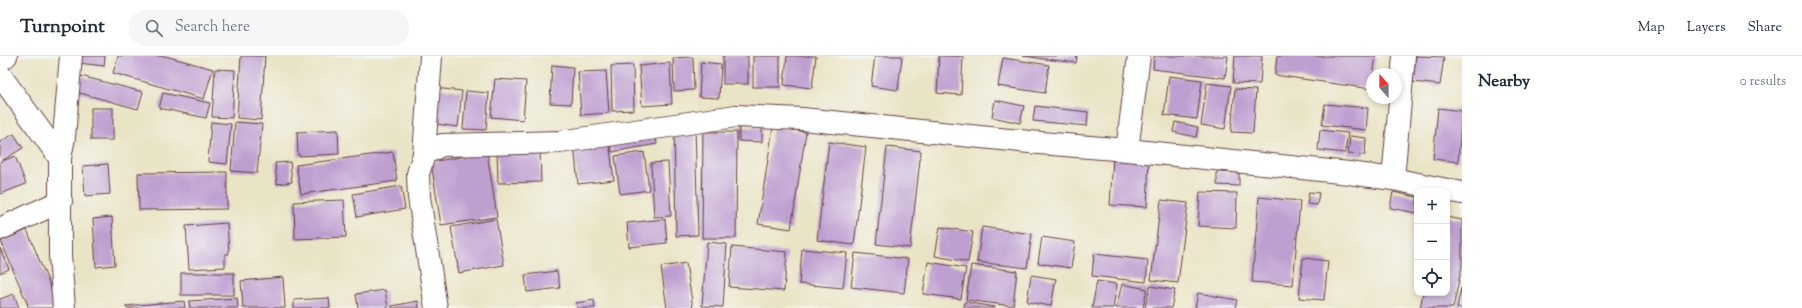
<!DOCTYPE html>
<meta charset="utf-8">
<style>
body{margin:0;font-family:"Sorts Mill Goudy",serif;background:#f6f6f7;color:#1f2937}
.controls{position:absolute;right:12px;bottom:12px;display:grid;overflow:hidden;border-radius:8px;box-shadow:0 2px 6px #0003}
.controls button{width:36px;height:36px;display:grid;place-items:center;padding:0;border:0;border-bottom:1px solid #e0e1e3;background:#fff;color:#1f2937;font:20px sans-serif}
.compass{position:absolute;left:1366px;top:12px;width:36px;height:36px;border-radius:50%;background:#fff;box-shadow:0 2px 6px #0003;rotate:339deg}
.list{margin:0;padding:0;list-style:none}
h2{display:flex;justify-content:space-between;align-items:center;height:52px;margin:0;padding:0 16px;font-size:17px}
h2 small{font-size:13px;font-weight:400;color:#747a83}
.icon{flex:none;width:22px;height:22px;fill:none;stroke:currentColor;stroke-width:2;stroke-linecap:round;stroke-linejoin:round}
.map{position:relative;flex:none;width:1462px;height:252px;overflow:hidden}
header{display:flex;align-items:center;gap:24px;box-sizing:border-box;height:56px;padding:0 20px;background:#fff;border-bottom:1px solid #e0e1e3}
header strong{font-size:19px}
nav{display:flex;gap:22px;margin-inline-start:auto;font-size:14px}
.search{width:280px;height:36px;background:#f6f6f7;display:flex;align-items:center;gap:10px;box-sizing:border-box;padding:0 14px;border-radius:16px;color:#747a83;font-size:15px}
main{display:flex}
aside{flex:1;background:#fff}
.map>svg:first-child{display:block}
.building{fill:#bd9fd0}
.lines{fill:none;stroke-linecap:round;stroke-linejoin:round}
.minor-casing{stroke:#623d42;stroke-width:24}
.minor{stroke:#fff;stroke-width:22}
</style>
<header>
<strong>Turnpoint</strong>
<div class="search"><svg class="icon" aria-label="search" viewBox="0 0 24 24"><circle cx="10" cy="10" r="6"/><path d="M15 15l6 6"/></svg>Search here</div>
<nav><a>Map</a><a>Layers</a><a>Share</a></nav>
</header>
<main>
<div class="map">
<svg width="1462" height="252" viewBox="0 0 1462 252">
<rect width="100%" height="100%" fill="#f6f6f2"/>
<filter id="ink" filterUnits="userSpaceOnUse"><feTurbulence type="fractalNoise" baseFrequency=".025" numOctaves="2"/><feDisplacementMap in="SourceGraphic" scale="8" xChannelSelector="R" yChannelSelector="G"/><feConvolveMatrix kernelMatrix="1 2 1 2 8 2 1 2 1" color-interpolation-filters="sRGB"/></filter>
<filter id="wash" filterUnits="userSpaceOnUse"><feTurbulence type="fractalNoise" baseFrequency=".012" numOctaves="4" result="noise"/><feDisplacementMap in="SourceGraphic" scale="16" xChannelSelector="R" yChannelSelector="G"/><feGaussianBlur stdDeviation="0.9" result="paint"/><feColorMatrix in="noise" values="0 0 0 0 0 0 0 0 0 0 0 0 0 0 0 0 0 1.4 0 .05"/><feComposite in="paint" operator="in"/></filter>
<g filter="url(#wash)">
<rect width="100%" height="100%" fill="#eae4c6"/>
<g id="blocks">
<g class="building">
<path d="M 79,0 L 105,0 L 104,10 L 78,7 Z"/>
<path d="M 118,0 L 165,0 L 213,13 L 204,43 L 113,17 Z"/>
<path d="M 241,0 L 265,0 L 261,64 L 237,62 Z"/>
<rect x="723" y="0" width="25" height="28"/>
<rect x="753" y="0" width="27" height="31"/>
<path d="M 787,0 L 816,0 L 812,32 L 784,29 Z"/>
<path d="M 875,0 L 902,0 L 898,34 L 871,30 Z"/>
<path d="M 939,0 L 963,0 L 961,39 L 937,37 Z"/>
<path d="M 1023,0 L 1077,0 L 1076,7 Z"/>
<path d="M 1154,0 L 1228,0 L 1225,22 L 1153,13 Z"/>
<path d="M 1235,0 L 1262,0 L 1260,28 L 1233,27 Z"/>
<path d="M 1277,0 L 1376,0 L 1371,33 L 1275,19 Z"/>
<path d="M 1416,0 L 1444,1 L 1440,29 L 1413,26 Z"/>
<path d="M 693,1 L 694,34 L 674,35 L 673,2 Z"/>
<path d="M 1003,2 L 1049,9 L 1045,37 L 998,30 Z"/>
<path d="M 701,6 L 721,8 L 719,42 L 699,41 Z"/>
<path d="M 670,7 L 672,48 L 642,50 L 639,10 Z"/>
<path d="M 552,9 L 573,11 L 571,48 L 550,47 Z"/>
<path d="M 633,9 L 634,54 L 612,55 L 611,10 Z"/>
<path d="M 215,13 L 235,14 L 232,62 L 212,61 Z"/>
<path d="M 606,15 L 609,57 L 581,59 L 578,16 Z"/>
<path d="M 81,20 L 143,36 L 138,53 L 76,36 Z"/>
<path d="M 1169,20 L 1202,24 L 1197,63 L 1164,59 Z"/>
<path d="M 495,23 L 526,25 L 523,64 L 491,61 Z"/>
<path d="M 1207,27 L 1231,30 L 1225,73 L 1201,69 Z"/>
<path d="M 434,32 L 462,35 L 458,71 L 429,67 Z"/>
<path d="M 1235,33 L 1256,34 L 1253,77 L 1231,76 Z"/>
<path d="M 466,35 L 489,37 L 486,74 L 463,73 Z"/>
<path d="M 163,37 L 210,47 L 206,62 L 159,52 Z"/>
<path d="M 995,44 L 1024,50 L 1020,67 L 992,61 Z"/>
<path d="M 1325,48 L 1368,52 L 1366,74 L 1322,69 Z"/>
<path d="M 1035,50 L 1088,56 L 1087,70 L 1033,65 Z"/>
<rect x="91" y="52" width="22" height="32"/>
<path d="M 1438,52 L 1462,55 L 1458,106 L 1433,103 Z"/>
<path d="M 211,66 L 231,68 L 227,108 L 208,106 Z"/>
<path d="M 235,66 L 262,68 L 257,117 L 231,115 Z"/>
<path d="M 1175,66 L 1198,71 L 1196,81 L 1173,76 Z"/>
<path d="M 695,70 L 698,179 L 676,180 L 674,71 Z"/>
<path d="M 739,71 L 762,72 L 762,86 L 739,85 Z"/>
<path d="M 773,71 L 806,76 L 791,173 L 758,168 Z"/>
<path d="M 338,74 L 339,98 L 298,100 L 297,76 Z"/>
<path d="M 1320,74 L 1348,77 L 1345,97 L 1318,94 Z"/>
<path d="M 703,76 L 737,76 L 736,182 L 702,182 Z"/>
<path d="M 655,77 L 657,88 L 612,96 L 610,85 Z"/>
<path d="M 14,78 L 23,92 L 3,104 L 0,99 L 0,86 Z"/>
<path d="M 1350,80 L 1366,82 L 1365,99 L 1348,98 Z"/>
<path d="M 609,85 L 614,124 L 578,128 L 574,89 Z"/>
<path d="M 829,86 L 866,91 L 854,189 L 817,184 Z"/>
<path d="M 887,91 L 921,95 L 910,192 L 876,188 Z"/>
<path d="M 540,95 L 541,126 L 498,127 L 497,97 Z"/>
<path d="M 393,96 L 397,125 L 301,138 L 296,109 Z"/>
<path d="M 487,96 L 497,161 L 441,169 L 431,106 Z"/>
<path d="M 644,96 L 649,134 L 620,138 L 615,100 Z"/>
<path d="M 15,100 L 26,128 L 0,138 L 0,106 Z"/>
<path d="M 1113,101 L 1149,103 L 1147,151 L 1110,149 Z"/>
<path d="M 290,106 L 292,126 L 277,128 L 275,107 Z"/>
<path d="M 668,106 L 671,160 L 654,161 L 651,107 Z"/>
<path d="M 108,108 L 110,138 L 85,140 L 83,110 Z"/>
<path d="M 227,116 L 227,153 L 139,154 L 138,117 Z"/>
<path d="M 1217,116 L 1239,117 L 1239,130 L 1217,129 Z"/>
<path d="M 401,130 L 405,153 L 357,161 L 353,138 Z"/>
<path d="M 1200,136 L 1237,137 L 1236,172 L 1198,170 Z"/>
<path d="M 1309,136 L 1319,137 L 1317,149 L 1307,148 Z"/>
<path d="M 1393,136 L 1417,141 L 1417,157 L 1390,152 Z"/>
<path d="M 1259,141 L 1300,145 L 1293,229 L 1252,226 Z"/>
<path d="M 344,144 L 346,181 L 295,183 L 294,146 Z"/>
<path d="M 1161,144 L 1188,147 L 1178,227 L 1151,224 Z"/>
<path d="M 112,161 L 115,209 L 96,211 L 93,163 Z"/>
<path d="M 1447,161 L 1462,164 L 1462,210 L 1453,252 L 1420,252 L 1423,237 L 1447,237 Z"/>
<path d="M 496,163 L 504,209 L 459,217 L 451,171 Z"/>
<path d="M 665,163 L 667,187 L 629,191 L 627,167 Z"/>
<path d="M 227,167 L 229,198 L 225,198 L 225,211 L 189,213 L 186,170 Z"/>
<path d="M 940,171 L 973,176 L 968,206 L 935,200 Z"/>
<path d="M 982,171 L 1032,178 L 1027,212 L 977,206 Z"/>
<path d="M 27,174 L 59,252 L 29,252 L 1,185 Z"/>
<path d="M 1042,181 L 1075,186 L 1071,212 L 1038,207 Z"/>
<path d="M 707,186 L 727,188 L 723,251 L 702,250 Z"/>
<path d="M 732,191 L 787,196 L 784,235 L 729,231 Z"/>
<path d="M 0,192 L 9,213 L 0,217 Z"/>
<path d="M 802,193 L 847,197 L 843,232 L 799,228 Z"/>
<path d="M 855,197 L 908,203 L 904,237 L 851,231 Z"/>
<path d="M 1094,198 L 1148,204 L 1146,226 L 1092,220 Z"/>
<path d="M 1303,202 L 1328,205 L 1324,244 L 1299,242 Z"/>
<path d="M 928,206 L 966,212 L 961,243 L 923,238 Z"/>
<path d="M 686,207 L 693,252 L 667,252 L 661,211 Z"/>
<path d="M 971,209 L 1017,215 L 1013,250 L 966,244 Z"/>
<path d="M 557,215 L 560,232 L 527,236 L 525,219 Z"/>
<rect x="181" y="217" width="53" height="22"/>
<path d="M 1031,219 L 1056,223 L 1051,250 L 1027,246 Z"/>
<path d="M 283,221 L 285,252 L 243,252 L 241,225 Z"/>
<path d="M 1097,225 L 1117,228 L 1113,252 L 1092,252 Z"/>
<path d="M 1122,228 L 1147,233 L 1143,252 L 1116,252 Z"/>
<path d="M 1150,230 L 1175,234 L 1171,252 L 1145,252 Z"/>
<path d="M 1461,232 L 1462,252 L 1457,252 Z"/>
<path d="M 385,234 L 388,252 L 358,252 L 356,238 Z"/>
<path d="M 1198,237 L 1237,244 L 1235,252 L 1195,252 Z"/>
<path d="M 14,238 L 19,252 L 0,252 L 0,243 Z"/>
<path d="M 237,242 L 238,252 L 190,252 L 189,245 Z"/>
<path d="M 329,242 L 330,252 L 294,252 L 294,244 Z"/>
<path d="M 594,244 L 595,252 L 577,252 L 576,247 Z"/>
<path d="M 184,245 L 185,252 L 126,252 L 126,250 Z"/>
<path d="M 418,245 L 419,252 L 392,252 L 392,250 Z"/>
<path d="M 965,246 L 995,251 L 995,252 L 964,252 Z"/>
</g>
</g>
</g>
<g filter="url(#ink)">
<use href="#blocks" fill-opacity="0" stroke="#623d42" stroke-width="1"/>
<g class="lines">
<g class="minor-casing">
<g id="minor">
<path d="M 0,4 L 6,0"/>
<path d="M 0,19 L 60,102"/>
<path d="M 1127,94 L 1139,0"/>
<path d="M 424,98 L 431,0"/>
<path d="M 1393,123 L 1404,0"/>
<path d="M 0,173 L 61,145"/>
<path d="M 64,252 L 60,199 L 60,102 L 64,81 L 71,0"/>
<path d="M 436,252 L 419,141 L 418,118 L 424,98 L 442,89 L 560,86 L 736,60 L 802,63 L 1040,87 L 1127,94 L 1349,117 L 1393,123 L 1462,137"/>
</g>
</g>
<use href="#minor" class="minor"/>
</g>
</g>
</svg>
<div class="controls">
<button>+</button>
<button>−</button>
<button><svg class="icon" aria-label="locate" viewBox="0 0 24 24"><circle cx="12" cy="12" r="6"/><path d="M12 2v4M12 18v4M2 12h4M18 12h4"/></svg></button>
</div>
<svg class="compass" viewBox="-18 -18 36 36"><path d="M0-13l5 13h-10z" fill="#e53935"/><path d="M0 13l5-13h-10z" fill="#747a83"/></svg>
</div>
<aside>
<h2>Nearby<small>0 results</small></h2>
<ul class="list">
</ul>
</aside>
</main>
